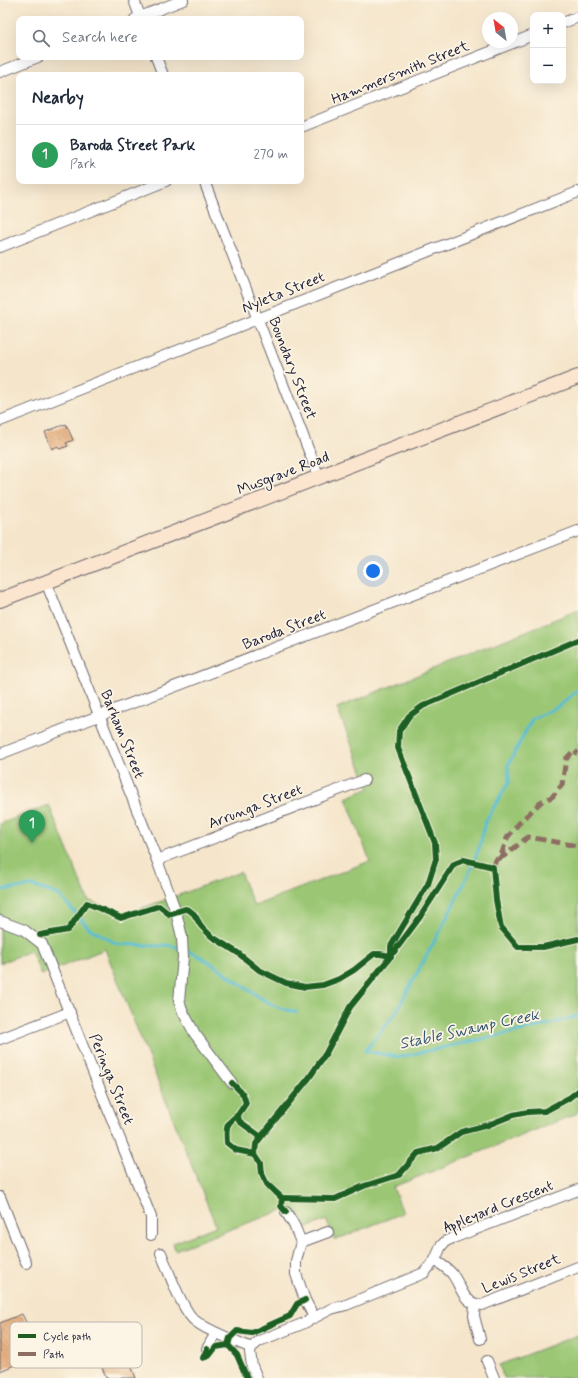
<!DOCTYPE html>
<meta charset="utf-8">
<style>
body{margin:0;font-family:Mynerve,sans-serif;background:#f6f6f7;color:#1f2937}
.controls{position:absolute;right:12px;top:12px;display:grid;overflow:hidden;border-radius:8px;box-shadow:0 4px 16px #0002}
.controls button{width:36px;height:36px;display:grid;place-items:center;padding:0;border:0;border-bottom:1px solid #e0e1e3;background:#fff;color:#1f2937;font:20px sans-serif}
.compass{position:absolute;left:482px;top:12px;width:36px;height:36px;border-radius:50%;background:#fff;box-shadow:0 4px 16px #0002;rotate:329deg}
.you{position:absolute;left:373px;top:571px;width:14px;height:14px;margin:-10px;border:3px solid #fff;border-radius:50%;background:#1a73e8;box-shadow:0 0 0 6px #1a73e833}
.badge{display:grid;place-items:center;width:26px;height:26px;border-radius:50%;background:#ea580c;color:#fff;font-size:13px;font-weight:700}
.pin{position:absolute;translate:-50% -33px;filter:drop-shadow(0 1px 2px #0008)}
.pin::after{content:'';position:absolute;top:21px;width:14px;height:12px;background:inherit;clip-path:polygon(0 0,100% 0,50% 100%)}
.list{margin:0;padding:0;list-style:none}
h2{display:flex;justify-content:space-between;align-items:center;height:52px;margin:0;padding:0 16px;font-size:17px}
h2 small{font-size:13px;font-weight:400;color:#747a83}
.list li{display:grid;grid-template-columns:26px 1fr auto;gap:12px;align-items:center;box-sizing:border-box;height:60px;padding:0 16px;border-top:1px solid #e0e1e3}
.list b{display:block;font-size:15px;white-space:nowrap}
.list p{margin:0;font-size:13px;white-space:nowrap;color:#747a83}
.list em{font-size:13px;font-style:normal;color:#747a83}
.icon{flex:none;width:22px;height:22px;fill:none;stroke:currentColor;stroke-width:2;stroke-linecap:round;stroke-linejoin:round}
.map{position:relative;flex:none;width:578px;height:1378px;overflow:hidden}
.search{position:absolute;background:#fff;box-shadow:0 4px 16px #0002;left:16px;top:16px;width:288px;height:44px;display:flex;align-items:center;gap:10px;box-sizing:border-box;padding:0 14px;border-radius:8px;color:#747a83;font-size:15px}
.panel{position:absolute;background:#fff;box-shadow:0 4px 16px #0002;left:16px;top:72px;width:288px;height:112px;border-radius:8px}
.map>svg:first-child{display:block}
.green{fill:#9bc775;stroke:#5e7458}
.lines{fill:none;stroke-linecap:round;stroke-linejoin:round}
.stream{stroke:#57bdd5;stroke-width:3}
.building{fill:url(#building-back-hatch)}
.street-casing{stroke:#6c666d;stroke-width:12}
.secondary-casing{stroke:#6c666d;stroke-width:16}
.street{stroke:#fff;stroke-width:10}
.secondary{stroke:#fbe5cf;stroke-width:14}
.quiet{stroke:#8d6e63;stroke-width:5;stroke-dasharray:10 5;stroke-linecap:butt}
.cycleway-casing{stroke:#fcf5e5;stroke-width:8}
.cycleway{stroke:#1b5e20;stroke-width:6}
.labels{text-anchor:middle;stroke-width:3.5;stroke-linejoin:round;paint-order:stroke}
.street-label{font-size:15px;fill:#22223b;stroke:#fcf5e5}
.water-label{font-size:16px;font-style:italic;fill:#355871;stroke:#fcf5e5}
.key{fill:#fcf5e5;stroke:#bbb6b2;stroke-width:1}
.key-label{font-size:11px;fill:#22223b}
</style>
<div class="map">
<svg width="578" height="1378" viewBox="0 0 578 1378">
<defs>
<pattern id="building-back-hatch" width="6" height="6" patternUnits="userSpaceOnUse"><rect width="6" height="6" fill="#e3a671"/><path d="M-1 5l2 2M0 0l6 6M5-1l2 2" fill="none" stroke="#b8875e"/></pattern>
</defs>
<rect width="100%" height="100%" fill="#fcf5e5"/>
<filter id="ink" filterUnits="userSpaceOnUse"><feTurbulence type="fractalNoise" baseFrequency=".025" numOctaves="2"/><feDisplacementMap in="SourceGraphic" scale="8" xChannelSelector="R" yChannelSelector="G"/><feConvolveMatrix kernelMatrix="1 2 1 2 8 2 1 2 1" color-interpolation-filters="sRGB"/></filter>
<filter id="wash" filterUnits="userSpaceOnUse"><feTurbulence type="fractalNoise" baseFrequency=".012" numOctaves="4" result="noise"/><feDisplacementMap in="SourceGraphic" scale="16" xChannelSelector="R" yChannelSelector="G"/><feGaussianBlur stdDeviation="0.9" result="paint"/><feColorMatrix in="noise" values="0 0 0 0 0 0 0 0 0 0 0 0 0 0 0 0 0 1.4 0 .05"/><feComposite in="paint" operator="in"/></filter>
<g filter="url(#wash)">
<rect width="100%" height="100%" fill="#f5e5ca"/>
<g class="green">
<path d="M 578,610 L 578,1113 L 393,1187 L 403,1213 L 335,1240 L 326,1220 L 307,1228 L 301,1225 L 288,1208 L 175,1250 L 173,1243 L 216,1226 L 105,949 L 41,975 L 31,951 L 0,963 L 0,824 L 49,805 L 88,900 L 123,915 L 179,895 L 240,872 L 254,906 L 370,861 L 346,798 L 369,788 L 337,708 Z"/>
<path d="M 578,1335 L 578,1378 L 504,1378 L 499,1365 Z"/>
</g>
<g class="lines">
<g class="stream">
<path d="M 578,690 L 559,706 L 532,719 L 508,765 L 509,782 L 485,822 L 480,846 L 468,875 L 442,927 L 395,1014 L 365,1051 L 399,1057 L 543,1026 L 578,1016"/>
<path d="M 0,890 L 33,886 L 59,895 L 89,928 L 117,944 L 156,946 L 167,945 L 180,948"/>
<path d="M 185,950 C 219,962 243,991 275,1006 C 281,1009 289,1010 296,1012"/>
</g>
</g>
<g id="blocks">
<g class="building">
<path d="M 66,424 L 73,440 L 66,443 L 68,446 L 59,449 L 58,446 L 52,449 L 45,432 Z"/>
<path d="M 22,1314 L 35,1340 L 63,1329 L 71,1349 L 29,1365 L 27,1360 L 0,1371 L 0,1323 Z"/>
<path d="M 113,1347 L 119,1359 L 127,1356 L 136,1378 L 106,1378 L 97,1353 Z"/>
</g>
</g>
</g>
<g filter="url(#ink)">
<use href="#blocks" fill-opacity="0" stroke="#6c666d" stroke-width="1"/>
<g class="lines">
<g class="street-casing">
<g id="street">
<path d="M 134,0 L 141,19"/>
<path d="M 135,19 L 183,0"/>
<path d="M 563,23 L 578,17"/>
<path d="M 156,57 L 163,75"/>
<path d="M 0,72 L 38,57"/>
<path d="M 301,127 L 533,35"/>
<path d="M 204,181 L 319,477"/>
<path d="M 0,247 L 166,181"/>
<path d="M 0,421 L 578,192"/>
<path d="M 46,582 L 157,860 L 176,912 L 182,937 L 183,957 L 179,1001 L 183,1012 L 195,1034 L 232,1083"/>
<path d="M 0,754 L 578,531"/>
<path d="M 157,860 L 364,780"/>
<path d="M 0,921 L 24,930 L 42,944 L 151,1217 L 151,1235"/>
<path d="M 0,1039 L 70,1012"/>
<path d="M 0,1197 L 26,1263"/>
<path d="M 286,1212 L 294,1225 L 301,1242 L 296,1261 L 296,1274 L 305,1300 L 314,1317"/>
<path d="M 301,1242 L 328,1232"/>
<path d="M 161,1253 C 168,1270 181,1307 193,1319 C 206,1331 235,1340 251,1348"/>
<path d="M 435,1260 C 441,1265 449,1269 453,1275 C 462,1288 463,1304 482,1305 L 578,1267"/>
<path d="M 475,1305 L 474,1316 L 480,1339"/>
<path d="M 207,1349 L 216,1333"/>
<path d="M 487,1361 L 494,1378"/>
<path d="M 257,1378 L 252,1366 L 250,1352 L 251,1348 L 259,1341 L 302,1324 L 331,1309 L 346,1305 L 424,1273 L 435,1260 L 441,1246 L 446,1241 L 453,1238 L 578,1190"/>
</g>
</g>
<g class="secondary-casing">
<path id="secondary" d="M 0,600 L 578,377"/>
</g>
<use href="#street" class="street"/>
<use href="#secondary" class="secondary"/>
<g class="quiet">
<path d="M 498,859 L 504,856 L 528,837 L 578,846"/>
<path d="M 493,867 L 496,860 L 502,853 L 507,838 L 520,822 L 542,801 L 552,797 L 562,785 L 566,759 L 574,750 L 578,754"/>
</g>
<g class="cycleway-casing">
<g id="cycleway">
<path d="M 40,935 L 68,930 L 87,903 L 121,918 L 159,906 L 169,914 L 185,909 L 189,910 L 194,914 L 201,926 L 211,936 L 238,953 L 259,970 L 286,983 L 305,987 L 323,985 L 339,979 L 354,970 L 374,954 L 380,954 L 391,956 L 350,1007 L 326,1053 L 309,1078 L 261,1137"/>
<path d="M 394,952 L 420,917 L 454,864 L 464,860 L 493,867 L 496,900 L 501,927 L 518,947 L 543,947 L 578,939"/>
<path d="M 391,956 L 391,946 L 428,884 L 436,859 L 435,843 L 398,748 L 399,731 L 409,716 L 423,706 L 578,640"/>
<path d="M 232,1083 L 243,1094 L 246,1103 L 238,1115 L 239,1121 L 261,1137 L 256,1144 L 255,1154 L 261,1163 L 262,1174 L 267,1184 L 282,1198 L 281,1206 L 286,1212"/>
<path d="M 238,1115 C 225,1124 226,1128 227,1143 L 236,1150 L 255,1154"/>
<path d="M 282,1198 L 335,1199 L 364,1186 L 399,1175 L 418,1153 L 438,1148 L 461,1132 L 488,1125 L 513,1115 L 528,1112 L 545,1111 L 569,1098 L 578,1091"/>
<path d="M 228,1345 L 230,1338 L 237,1331 L 252,1333 L 290,1316 L 297,1304 L 305,1300"/>
<path d="M 207,1349 L 203,1358 L 209,1356 L 216,1347 L 228,1345 L 237,1355 L 247,1378"/>
</g>
</g>
<use href="#cycleway" class="cycleway"/>
</g>
</g>
<g class="labels">
<g class="street-label">
<text transform="translate(400 72) rotate(-22)" y="5">Hammersmith Street</text>
<text transform="translate(283 292) rotate(-22)" y="5">Nyleta Street</text>
<text transform="translate(293 368) rotate(69)" y="5">Boundary Street</text>
<text transform="translate(283 473) rotate(-21)" y="5">Musgrave Road</text>
<text transform="translate(284 629) rotate(-21)" y="5">Baroda Street</text>
<text transform="translate(123 734) rotate(68)" y="5">Barham Street</text>
<text transform="translate(255 806) rotate(-21)" y="5">Arrunga Street</text>
<text transform="translate(112 1079) rotate(68)" y="5">Peringa Street</text>
<text transform="translate(498 1206) rotate(-22)" y="5">Appleyard Crescent</text>
<text transform="translate(521 1273) rotate(-22)" y="5">Lewis Street</text>
</g>
<g class="water-label">
<text transform="translate(469 1028) rotate(-12)" y="6">Stable Swamp Creek</text>
</g>
</g>
<rect x="10" y="1322" width="132" height="46" rx="6" class="key"/>
<rect x="18" y="1334" width="18" height="4" fill="#1b5e20"/>
<rect x="18" y="1352" width="18" height="4" fill="#8d6e63"/>
<g class="key-label">
<text x="43" y="1340">Cycle path</text>
<text x="43" y="1358">Path</text>
</g>
</svg>
<div class="controls">
<button>+</button>
<button>−</button>
</div>
<svg class="compass" viewBox="-18 -18 36 36"><path d="M0-13l5 13h-10z" fill="#e53935"/><path d="M0 13l5-13h-10z" fill="#747a83"/></svg>
<div class="you"></div>
<div class="pin badge" style="left:32px;top:843px;background:#2e9e5b">1</div>
<div class="search"><svg class="icon" aria-label="search" viewBox="0 0 24 24"><circle cx="10" cy="10" r="6"/><path d="M15 15l6 6"/></svg>Search here</div>
<section class="panel">
<h2>Nearby<small></small></h2>
<ul class="list">
<li><span class="badge" style="background:#2e9e5b">1</span><div><b>Baroda Street Park</b><p>Park</p></div><em>270 m</em></li>
</ul>
</section>
</div>
